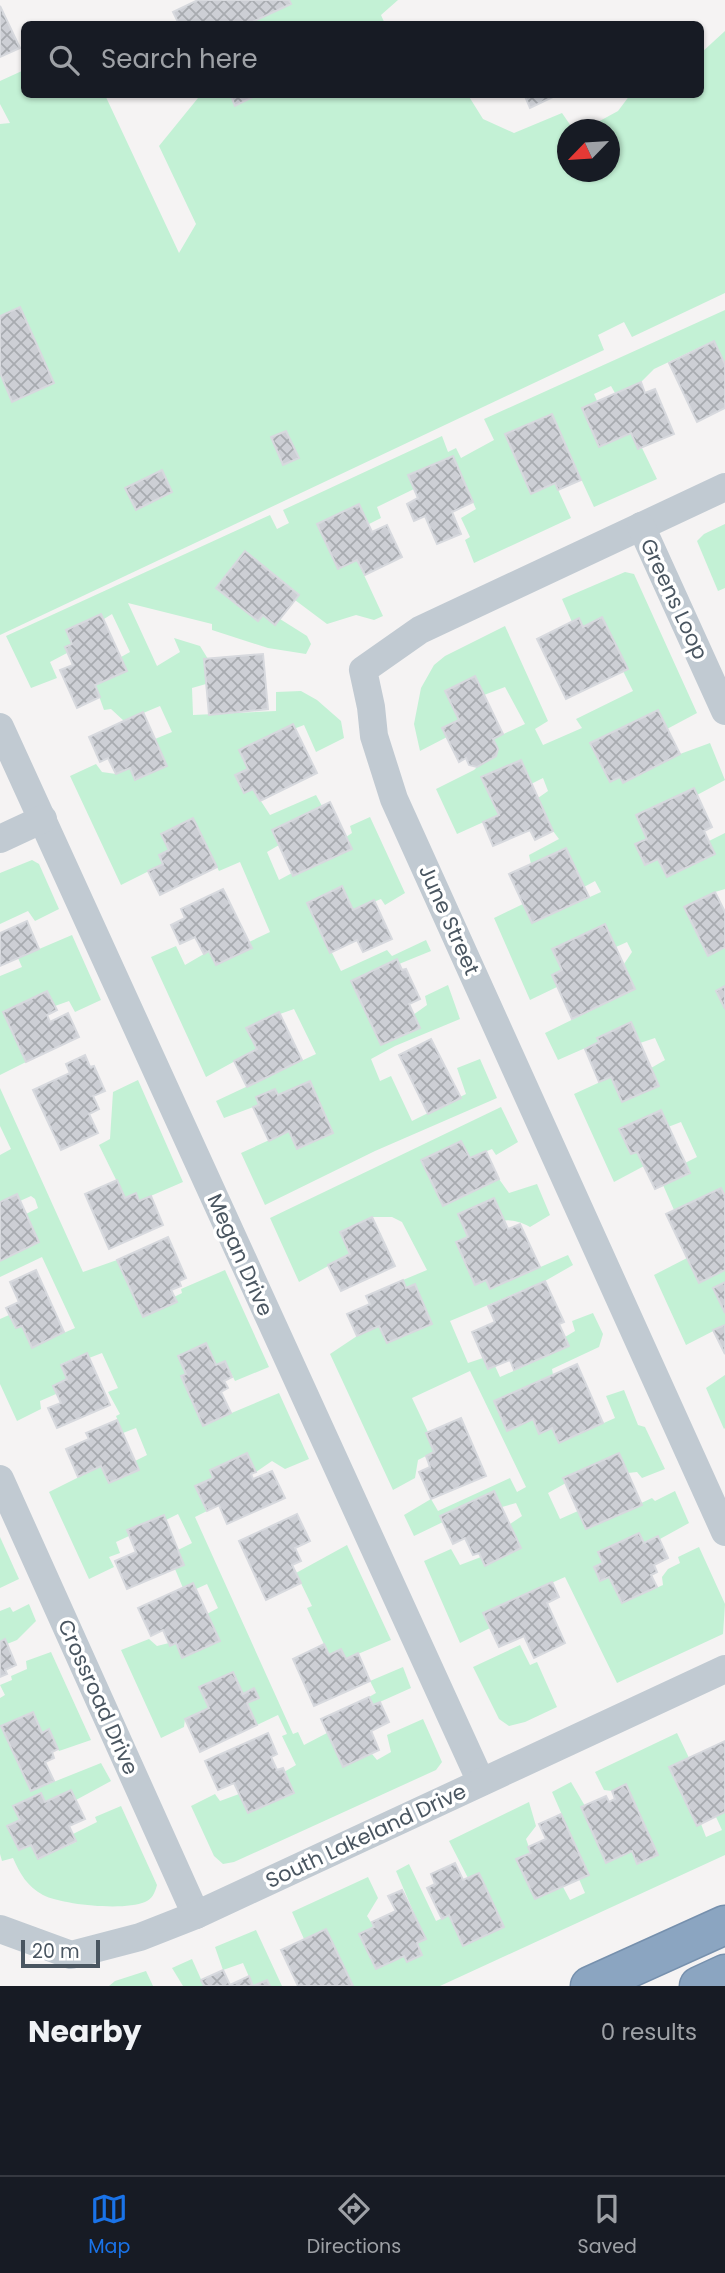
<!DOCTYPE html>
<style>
body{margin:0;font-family:Poppins,sans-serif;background:#20242c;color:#f1f3f6}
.compass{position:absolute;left:557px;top:119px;width:63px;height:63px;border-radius:50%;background:#171b24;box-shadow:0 2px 5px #0004;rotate:245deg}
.scale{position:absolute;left:21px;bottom:18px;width:79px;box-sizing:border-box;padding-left:7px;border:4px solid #4a5661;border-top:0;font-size:19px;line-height:24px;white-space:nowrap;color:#4a5661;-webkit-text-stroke:5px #fff;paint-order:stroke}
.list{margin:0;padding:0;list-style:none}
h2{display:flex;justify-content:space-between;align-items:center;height:91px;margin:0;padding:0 28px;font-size:30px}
h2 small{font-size:23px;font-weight:400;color:#9ea1a6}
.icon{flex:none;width:38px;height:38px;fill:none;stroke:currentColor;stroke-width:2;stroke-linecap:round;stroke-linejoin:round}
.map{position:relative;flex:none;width:725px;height:1986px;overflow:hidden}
.search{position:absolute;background:#171b24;box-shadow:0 2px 5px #0004;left:21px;right:21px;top:21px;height:77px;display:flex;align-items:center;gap:18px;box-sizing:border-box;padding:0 24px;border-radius:10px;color:#9ea1a6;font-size:26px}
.sheet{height:189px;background:#171b24}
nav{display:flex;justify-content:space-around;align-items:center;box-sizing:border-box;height:98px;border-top:2px solid #363941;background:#171b24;font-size:19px;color:#9ea1a6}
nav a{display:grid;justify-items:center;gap:4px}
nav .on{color:#1a73e8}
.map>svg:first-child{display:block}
.grass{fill:#c3f1d5}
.building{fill:url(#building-cross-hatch);stroke:#d7d9de;stroke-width:2}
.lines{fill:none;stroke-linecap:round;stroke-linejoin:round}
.highway-casing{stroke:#7690ad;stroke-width:41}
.street{stroke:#c1cad2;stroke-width:28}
.highway{stroke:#8ba5c1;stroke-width:38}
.labels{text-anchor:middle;stroke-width:7;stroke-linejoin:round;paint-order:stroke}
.street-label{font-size:21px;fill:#4a5661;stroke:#fff}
</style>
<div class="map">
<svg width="725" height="1986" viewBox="0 0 725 1986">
<defs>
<pattern id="building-cross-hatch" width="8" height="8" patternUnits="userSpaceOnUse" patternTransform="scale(1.75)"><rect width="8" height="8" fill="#cdcfd5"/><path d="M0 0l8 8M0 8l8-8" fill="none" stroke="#a8abb0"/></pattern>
</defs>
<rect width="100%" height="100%" fill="#f5f3f3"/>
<g class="grass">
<path d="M 289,0 L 398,0 L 381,15 L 385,24 L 248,24 L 291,4 Z"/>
<path d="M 725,31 L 725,293 L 632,337 L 624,322 L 598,335 L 604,350 L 0,635 L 0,373 L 13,402 L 54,383 L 20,308 L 0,316 L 0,124 L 10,123 L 0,104 L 0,81 L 24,70 L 24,94 L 105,95 L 179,253 L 196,224 L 159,146 L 198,98 L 199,95 L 230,95 L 235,105 L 259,94 L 468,95 L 483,119 L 514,133 L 562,113 L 573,129 L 568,130 L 568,172 L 610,172 L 610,130 L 585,129 L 618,111 L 630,95 L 700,94 L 701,53 Z"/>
<path d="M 725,310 L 725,364 L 713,341 L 654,369 L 641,382 L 615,393 L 611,386 L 594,394 L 597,401 L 582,408 L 599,447 L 631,433 L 638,449 L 642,448 L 657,479 L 594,507 L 551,414 L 505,435 L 531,493 L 555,483 L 571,518 L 474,563 L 465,540 L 470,537 L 461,518 L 476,509 L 452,456 L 409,475 L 414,489 L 377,507 L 381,518 L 369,524 L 359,504 L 317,524 L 338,568 L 357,560 L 383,616 L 374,620 L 356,615 L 327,624 L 295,600 L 299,594 L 245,551 L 263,615 L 275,625 L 280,619 L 307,636 L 311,644 L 306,654 L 268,648 L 212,630 L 212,624 L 128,603 L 157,666 L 180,652 L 174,638 L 200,646 L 208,659 L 204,660 L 206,684 L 192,688 L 193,715 L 276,711 L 276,692 L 301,691 L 317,700 L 341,721 L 344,738 L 316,752 L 304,725 L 239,750 L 248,769 L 235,775 L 244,793 L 253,789 L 270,815 L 316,795 L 322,806 L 272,830 L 279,845 L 267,852 L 279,880 L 292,873 L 294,876 L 351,849 L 346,837 L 352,833 L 350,826 L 370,817 L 405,893 L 385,905 L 381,899 L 353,910 L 342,886 L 307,903 L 341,971 L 387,950 L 392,956 L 426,940 L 431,951 L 399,964 L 397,960 L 351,981 L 381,1045 L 413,1015 L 427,1005 L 425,996 L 448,985 L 460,1019 L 395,1046 L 371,1059 L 380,1081 L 391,1076 L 412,1121 L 466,1094 L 457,1068 L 480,1059 L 497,1098 L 375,1151 L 265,1205 L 241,1153 L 289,1131 L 298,1149 L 333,1133 L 310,1081 L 278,1095 L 275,1089 L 256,1097 L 259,1105 L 224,1118 L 216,1101 L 316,1054 L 294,1009 L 280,1014 L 279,1012 L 247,1028 L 257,1049 L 206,1077 L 151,957 L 176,946 L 185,965 L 209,951 L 249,942 L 270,932 L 240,862 L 219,871 L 192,818 L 161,834 L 169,850 L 163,864 L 121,885 L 70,776 L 96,764 L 102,772 L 116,774 L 130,768 L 135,779 L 167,766 L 155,739 L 172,732 L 160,706 L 124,721 L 111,709 L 104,710 L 95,685 L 127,671 L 121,657 L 130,652 L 112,614 L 104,619 L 101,614 L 66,630 L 72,644 L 65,647 L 67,653 L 50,662 L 57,678 L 31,688 L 6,636 L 270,515 L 277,529 L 289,523 L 283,510 L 442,436 L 448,452 L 456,448 L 461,458 L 494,440 L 484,419 Z"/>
<path d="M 725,524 L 725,588 L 718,591 L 697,541 L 704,534 Z"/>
<path d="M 625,572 L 634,574 L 697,713 L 667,729 L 657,710 L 590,744 L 610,782 L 620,777 L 623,783 L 680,754 L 710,743 L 725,780 L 697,795 L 693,788 L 636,815 L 647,839 L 635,845 L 645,865 L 658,859 L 667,876 L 714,854 L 709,841 L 725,833 L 725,889 L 715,892 L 684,908 L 707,955 L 724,947 L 725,949 L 725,986 L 716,991 L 725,1009 L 725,1196 L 720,1188 L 674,1210 L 663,1185 L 685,1163 L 697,1157 L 681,1122 L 668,1127 L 661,1110 L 620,1129 L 631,1154 L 637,1152 L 644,1166 L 614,1182 L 574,1094 L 611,1077 L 622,1102 L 659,1086 L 651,1068 L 665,1060 L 655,1038 L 640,1043 L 597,1038 L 599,1042 L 558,1060 L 545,1033 L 635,989 L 624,964 L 632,952 L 627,942 L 616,947 L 604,924 L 553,949 L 562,970 L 557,987 L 530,1000 L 494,918 L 523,904 L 532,923 L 601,892 L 595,881 L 584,887 L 566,848 L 531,864 L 529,855 L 559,839 L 553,831 L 538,798 L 548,791 L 543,778 L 531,784 L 520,760 L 482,777 L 499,815 L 457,834 L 436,789 L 474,770 L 477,767 L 496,756 L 498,749 L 493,739 L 525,724 L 505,687 L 484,695 L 475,676 L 445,691 L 459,720 L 443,728 L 447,737 L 420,751 L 414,724 L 421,688 L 434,665 L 445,656 L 505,626 L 548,721 L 535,729 L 543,745 L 582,728 L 576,719 L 633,691 L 623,671 L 602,618 L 583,627 L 579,618 L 572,622 L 562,599 Z"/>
<path d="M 32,860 L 39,864 L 59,909 L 35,921 L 28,911 L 0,924 L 0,873 Z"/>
<path d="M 72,935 L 101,1000 L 75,1012 L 69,1001 L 55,1006 L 47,991 L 3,1012 L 26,1062 L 0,1075 L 0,976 L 22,967 L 18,958 Z"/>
<path d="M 138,1080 L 183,1182 L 139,1201 L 135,1194 L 125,1198 L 99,1145 L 110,1139 L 113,1092 Z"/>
<path d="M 0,1088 L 83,1272 L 117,1260 L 143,1317 L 176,1302 L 174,1297 L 182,1293 L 181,1289 L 225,1270 L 269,1367 L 235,1381 L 225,1361 L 216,1365 L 206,1344 L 186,1374 L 181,1377 L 203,1425 L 279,1393 L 309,1459 L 285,1469 L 272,1461 L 256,1472 L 246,1453 L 210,1470 L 213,1478 L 195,1486 L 207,1511 L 195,1517 L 293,1734 L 298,1732 L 304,1745 L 327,1733 L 343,1767 L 372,1754 L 377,1760 L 391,1752 L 387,1735 L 423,1719 L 442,1762 L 436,1770 L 234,1862 L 223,1864 L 214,1856 L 191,1806 L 215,1794 L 220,1801 L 239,1794 L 249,1813 L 293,1793 L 284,1772 L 296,1765 L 282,1736 L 287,1734 L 278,1715 L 257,1725 L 247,1703 L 258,1698 L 254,1688 L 243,1694 L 233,1672 L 200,1687 L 209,1708 L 185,1719 L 184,1727 L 161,1738 L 121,1650 L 149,1639 L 157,1646 L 169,1643 L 170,1646 L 176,1643 L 182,1657 L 207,1614 L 218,1608 L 207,1584 L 196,1589 L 193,1583 L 183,1588 L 175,1569 L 184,1564 L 178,1550 L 192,1543 L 178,1514 L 166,1520 L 163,1515 L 127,1530 L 129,1536 L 116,1542 L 120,1553 L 109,1557 L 114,1567 L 89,1579 L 49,1492 L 101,1466 L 109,1483 L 139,1470 L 135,1461 L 147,1455 L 136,1428 L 123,1433 L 116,1416 L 120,1414 L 108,1392 L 118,1388 L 102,1353 L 89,1358 L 87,1353 L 61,1364 L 67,1379 L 53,1386 L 56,1394 L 40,1401 L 41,1409 L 17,1421 L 0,1384 L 0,1319 L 9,1315 L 15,1328 L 22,1326 L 32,1347 L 75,1328 L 42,1257 L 0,1277 L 0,1261 L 39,1242 L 26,1214 L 38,1208 L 35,1199 L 31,1196 L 20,1201 L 0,1202 L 0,1155 L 11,1149 L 0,1126 Z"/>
<path d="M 501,1107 L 518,1142 L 496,1155 L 492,1149 L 470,1158 L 461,1141 L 421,1161 L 443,1206 L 499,1179 L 509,1193 L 537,1184 L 550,1215 L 530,1227 C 499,1210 486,1229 456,1242 L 475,1285 L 486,1280 L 490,1289 L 568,1255 L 573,1265 L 545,1281 L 450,1321 L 468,1363 L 483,1358 L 488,1369 L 495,1366 L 500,1377 L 569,1346 L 565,1337 L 575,1331 L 572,1321 L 593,1313 L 603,1334 L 599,1347 L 552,1369 L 553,1375 L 507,1431 L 533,1419 L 539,1433 L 552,1428 L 559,1443 L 615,1418 L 606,1396 L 624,1390 L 638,1425 L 645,1427 L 665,1469 L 642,1478 L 637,1472 L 628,1473 L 619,1453 L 564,1478 L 566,1483 L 548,1493 L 560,1519 L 578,1511 L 586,1529 L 652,1498 L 655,1501 L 675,1491 L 689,1523 L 660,1539 L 658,1536 L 644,1543 L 639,1533 L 598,1552 L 603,1563 L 594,1567 L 609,1577 L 622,1603 L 663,1585 L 662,1577 L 668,1569 L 680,1563 L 678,1557 L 699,1547 L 725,1604 L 723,1634 L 617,1683 L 565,1577 L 484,1613 L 490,1628 L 460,1643 L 424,1561 L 451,1549 L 460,1565 L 481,1557 L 485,1565 L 521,1548 L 510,1524 L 522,1516 L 516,1503 L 502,1507 L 494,1491 L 440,1516 L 443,1522 L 414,1536 L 404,1515 L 431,1499 L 438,1511 L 510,1478 L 517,1492 L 526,1487 L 470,1371 L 412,1398 L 428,1432 L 426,1433 L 434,1452 L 418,1460 L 415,1478 L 393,1490 L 330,1354 L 357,1336 L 379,1326 L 387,1343 L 432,1324 L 415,1284 L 406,1288 L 403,1280 L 427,1270 L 402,1222 L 392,1217 L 372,1217 L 350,1254 L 299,1282 L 270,1218 Z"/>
<path d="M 687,1258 L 725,1270 L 725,1282 L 713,1288 L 725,1313 L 725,1325 L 686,1345 L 654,1275 Z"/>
<path d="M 725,1375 L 725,1428 L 724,1429 L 706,1388 Z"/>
<path d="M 0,1537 L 19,1579 L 0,1588 Z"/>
<path d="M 347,1545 L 391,1640 L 346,1659 L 341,1649 L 329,1655 L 307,1608 L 312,1606 L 296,1573 Z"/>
<path d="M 29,1604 L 36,1621 L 17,1640 L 7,1644 L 5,1640 L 0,1642 L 0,1611 L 10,1607 L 13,1612 Z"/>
<path d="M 520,1645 L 530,1665 L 537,1662 L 557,1707 L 525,1722 L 509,1726 L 499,1719 L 473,1667 Z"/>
<path d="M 51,1652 L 91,1740 L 59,1751 L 49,1730 L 42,1733 L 32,1712 L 2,1725 L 31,1791 L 101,1763 L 111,1781 L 76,1800 L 71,1790 L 45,1802 L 41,1793 L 13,1806 L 20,1820 L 19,1850 L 31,1845 L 38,1859 L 76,1842 L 73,1834 L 97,1822 L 95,1817 L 121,1806 L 157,1885 C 155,1893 152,1899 145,1902 C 124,1911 63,1905 43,1895 C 27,1886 20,1874 13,1858 L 2,1861 L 0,1854 L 0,1698 L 5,1695 L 0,1685 L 12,1680 L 11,1676 L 27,1669 L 26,1661 Z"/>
<path d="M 403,1667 L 411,1688 L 373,1705 L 369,1697 L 376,1693 L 370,1681 Z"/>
<path d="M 677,1733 L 689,1758 L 670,1767 L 697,1825 L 701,1824 L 706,1837 L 722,1830 L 716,1817 L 725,1812 L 725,1855 L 440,1986 L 353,1986 L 326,1929 L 304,1939 L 292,1912 L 368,1877 L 378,1898 L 367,1916 L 374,1927 L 359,1935 L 376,1969 L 404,1956 L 408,1962 L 422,1955 L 417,1943 L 425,1939 L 396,1871 L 409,1864 L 436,1921 L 449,1915 L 463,1946 L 504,1927 L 479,1873 L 468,1878 L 449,1841 L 529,1802 L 536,1826 L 526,1839 L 531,1853 L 517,1860 L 535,1899 L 563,1887 L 570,1900 L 585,1893 L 579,1879 L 588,1874 L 552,1792 L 571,1782 L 585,1806 L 581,1807 L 632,1851 L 638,1864 L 658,1855 L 626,1784 L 612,1791 L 604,1790 L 595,1772 Z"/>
<path d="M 256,1930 L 282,1986 L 270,1986 L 267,1980 L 253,1986 L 243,1963 L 223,1970 L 215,1947 Z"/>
<path d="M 192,1959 L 204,1986 L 183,1986 L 172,1968 Z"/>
<path d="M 146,1971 L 153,1986 L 109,1986 L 115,1981 Z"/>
</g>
<g class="building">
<path d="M 198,0 L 289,0 L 291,4 L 248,24 L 179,24 L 173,12 Z"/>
<path d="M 0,6 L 20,48 L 0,57 Z"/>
<path d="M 230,94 L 259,94 L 235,106 Z"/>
<path d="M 524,94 L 559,94 L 530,108 Z"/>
<path d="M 20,307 L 54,383 L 12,402 L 0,373 L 0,316 Z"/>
<path d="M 714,341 L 725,364 L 725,408 L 697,422 L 669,363 Z"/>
<path d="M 641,382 L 645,393 L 655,389 L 674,434 L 638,449 L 631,433 L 599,447 L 582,408 Z"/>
<path d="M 552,414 L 581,480 L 558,490 L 555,483 L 531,494 L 505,434 Z"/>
<path d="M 286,431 L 299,458 L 283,465 L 271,437 Z"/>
<path d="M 453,456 L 473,502 L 452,512 L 461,534 L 437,544 L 425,516 L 414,521 L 407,504 L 418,498 L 408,475 Z"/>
<path d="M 162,470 L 172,492 L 136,510 L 125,488 Z"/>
<path d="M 359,504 L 372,532 L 387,525 L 402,557 L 365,575 L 357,560 L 338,569 L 317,524 Z"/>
<path d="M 245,551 L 299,595 L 275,625 L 263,615 L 258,621 L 216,588 Z"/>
<path d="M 101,614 L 127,671 L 95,685 L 100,697 L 77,708 L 60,670 L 73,665 L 65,647 L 72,644 L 66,630 Z"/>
<path d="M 602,617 L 628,669 L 566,699 L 537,639 L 579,618 L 583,627 Z"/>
<path d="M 263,654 L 268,709 L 209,715 L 204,659 Z"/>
<path d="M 475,676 L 503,734 L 493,739 L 498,749 L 496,756 L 477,767 L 469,765 L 466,758 L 459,762 L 442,728 L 459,720 L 445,691 Z"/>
<path d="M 658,710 L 680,754 L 623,783 L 620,777 L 610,782 L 590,743 Z"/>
<path d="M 143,712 L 167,766 L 135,780 L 130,768 L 116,774 L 108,758 L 100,762 L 89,737 Z"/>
<path d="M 293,724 L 317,773 L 260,801 L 253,789 L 244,793 L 235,775 L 248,769 L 239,750 Z"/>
<path d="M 521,760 L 553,831 L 535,840 L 530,830 L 493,846 L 483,822 L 499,815 L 481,777 Z"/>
<path d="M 694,788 L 712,827 L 704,831 L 715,854 L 667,877 L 658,859 L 645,865 L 635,844 L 647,839 L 636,815 Z"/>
<path d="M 330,802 L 352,849 L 293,876 L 272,830 Z"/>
<path d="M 193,818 L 217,867 L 160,895 L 148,871 L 163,864 L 159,855 L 169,850 L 161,834 Z"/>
<path d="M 566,848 L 589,897 L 532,923 L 509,874 Z"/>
<path d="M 342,886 L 353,910 L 374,900 L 392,939 L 363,952 L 357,940 L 330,953 L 307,903 Z"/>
<path d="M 223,889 L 252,948 L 216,965 L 209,951 L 204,954 L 195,937 L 180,944 L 171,925 L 185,918 L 181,909 Z"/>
<path d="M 715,892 L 725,912 L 725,947 L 708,956 L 684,907 Z"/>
<path d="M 27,921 L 39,949 L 0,966 L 0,933 Z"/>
<path d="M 605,924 L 635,989 L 572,1019 L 552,975 L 562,970 L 552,949 Z"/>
<path d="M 397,959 L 402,970 L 406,969 L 420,999 L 409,1004 L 420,1028 L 381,1045 L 351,981 Z"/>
<path d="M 725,986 L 725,1009 L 716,991 Z"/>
<path d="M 47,991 L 57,1010 L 47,1015 L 50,1022 L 68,1013 L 79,1037 L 26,1062 L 3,1012 Z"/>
<path d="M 279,1012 L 302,1060 L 247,1087 L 234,1061 L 257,1049 L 246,1028 Z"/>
<path d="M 631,1022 L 659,1086 L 622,1102 L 611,1077 L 599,1082 L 585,1049 L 599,1042 L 597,1038 Z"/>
<path d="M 431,1039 L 461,1098 L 428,1114 L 399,1055 Z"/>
<path d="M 85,1055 L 90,1067 L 94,1066 L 105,1091 L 93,1096 L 99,1109 L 89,1114 L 98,1133 L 61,1150 L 33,1090 L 70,1073 L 66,1064 Z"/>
<path d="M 310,1081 L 333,1133 L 297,1149 L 289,1131 L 269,1141 L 253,1107 L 259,1105 L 256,1097 L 275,1089 L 278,1095 Z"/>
<path d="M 661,1110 L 690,1173 L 655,1189 L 637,1152 L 631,1154 L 619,1129 Z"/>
<path d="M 461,1141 L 470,1158 L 486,1151 L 499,1179 L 443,1206 L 421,1160 Z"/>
<path d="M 117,1180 L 125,1198 L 136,1193 L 139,1201 L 151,1196 L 163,1225 L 109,1249 L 85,1194 Z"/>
<path d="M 721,1188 L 725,1196 L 725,1270 L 699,1283 L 666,1214 Z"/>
<path d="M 17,1194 L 39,1242 L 0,1261 L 0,1202 Z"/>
<path d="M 494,1198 L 508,1229 L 520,1224 L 540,1267 L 490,1289 L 486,1280 L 475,1285 L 456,1242 L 468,1237 L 458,1214 Z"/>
<path d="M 372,1217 L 395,1266 L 341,1291 L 328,1265 L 350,1254 L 340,1232 Z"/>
<path d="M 168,1237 L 186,1278 L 179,1281 L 181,1286 L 171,1290 L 177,1302 L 143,1317 L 117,1260 Z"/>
<path d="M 36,1270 L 64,1332 L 32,1348 L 22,1326 L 16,1328 L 6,1308 L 19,1302 L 10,1282 Z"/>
<path d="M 403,1280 L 406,1288 L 415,1284 L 432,1324 L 387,1343 L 379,1326 L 357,1336 L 347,1314 L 370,1304 L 366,1296 Z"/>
<path d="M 545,1281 L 564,1322 L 559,1324 L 569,1346 L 514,1370 L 510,1360 L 488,1369 L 472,1332 L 495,1322 L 488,1306 Z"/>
<path d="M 725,1282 L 725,1313 L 713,1288 Z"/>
<path d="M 725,1325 L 725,1354 L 713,1330 Z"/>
<path d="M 206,1343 L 216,1365 L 225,1361 L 232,1377 L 224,1381 L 228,1388 L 221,1392 L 231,1413 L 203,1426 L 181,1376 L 186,1374 L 178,1356 Z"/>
<path d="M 87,1353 L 110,1405 L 57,1428 L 48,1408 L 61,1403 L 53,1386 L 67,1379 L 61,1365 Z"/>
<path d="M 577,1364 L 603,1423 L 559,1443 L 552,1428 L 539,1434 L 533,1419 L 507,1431 L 494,1401 Z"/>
<path d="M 461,1418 L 486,1476 L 431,1499 L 419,1472 L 430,1467 L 426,1456 L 434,1452 L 426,1433 Z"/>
<path d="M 117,1420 L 139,1470 L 109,1483 L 101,1466 L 78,1477 L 66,1449 L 89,1439 L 86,1433 Z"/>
<path d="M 247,1453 L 256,1472 L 251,1474 L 253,1479 L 272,1471 L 285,1498 L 227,1524 L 219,1505 L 207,1511 L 195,1486 L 213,1478 L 210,1470 Z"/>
<path d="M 619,1453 L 642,1505 L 586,1529 L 563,1478 Z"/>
<path d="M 494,1491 L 521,1548 L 485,1566 L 479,1553 L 473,1555 L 465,1538 L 453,1544 L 440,1516 Z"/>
<path d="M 297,1514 L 310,1541 L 295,1548 L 301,1561 L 292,1565 L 301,1583 L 266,1600 L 239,1541 Z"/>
<path d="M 164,1515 L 184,1565 L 127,1589 L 115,1561 L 136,1552 L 127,1530 Z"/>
<path d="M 639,1533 L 644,1543 L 658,1536 L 668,1558 L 654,1565 L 657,1572 L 651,1575 L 657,1587 L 622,1603 L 609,1577 L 600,1581 L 594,1567 L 603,1563 L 598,1552 Z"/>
<path d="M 552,1582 L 559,1597 L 547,1603 L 565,1643 L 534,1658 L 524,1636 L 499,1647 L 483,1613 Z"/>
<path d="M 193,1583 L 220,1641 L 182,1658 L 176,1643 L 170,1646 L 163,1630 L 151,1636 L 138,1608 Z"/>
<path d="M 5,1639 L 16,1665 L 5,1670 L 7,1674 L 0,1677 L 0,1642 Z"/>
<path d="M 324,1644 L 329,1655 L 341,1649 L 346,1659 L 358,1653 L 370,1681 L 314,1706 L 293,1659 Z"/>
<path d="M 233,1672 L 243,1694 L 254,1688 L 259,1698 L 247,1703 L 257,1725 L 200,1752 L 185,1719 L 209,1708 L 199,1687 Z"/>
<path d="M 369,1697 L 373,1705 L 380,1702 L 389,1722 L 371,1731 L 379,1750 L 343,1767 L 321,1719 Z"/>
<path d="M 33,1712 L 42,1733 L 49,1729 L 58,1749 L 52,1752 L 54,1758 L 45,1762 L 54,1781 L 31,1791 L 1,1726 Z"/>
<path d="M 268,1733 L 277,1754 L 271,1757 L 277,1770 L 283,1768 L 294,1793 L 248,1813 L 234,1783 L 218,1790 L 205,1761 Z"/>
<path d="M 725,1741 L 725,1812 L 697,1826 L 669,1767 Z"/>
<path d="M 626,1784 L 658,1855 L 637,1864 L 632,1851 L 606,1863 L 581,1807 L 606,1796 L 609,1802 L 615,1799 L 612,1791 Z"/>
<path d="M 71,1790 L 85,1819 L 69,1826 L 76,1841 L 38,1859 L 31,1845 L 19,1850 L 7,1826 L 20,1820 L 13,1806 L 41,1793 L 45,1802 Z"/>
<path d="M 561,1814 L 589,1875 L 535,1899 L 516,1859 L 531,1853 L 528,1847 L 546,1839 L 539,1824 Z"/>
<path d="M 455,1863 L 463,1880 L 479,1873 L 504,1927 L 463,1946 L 449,1915 L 442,1919 L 427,1888 L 435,1884 L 431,1874 Z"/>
<path d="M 402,1890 L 426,1939 L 417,1943 L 422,1955 L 407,1962 L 404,1956 L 376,1969 L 359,1934 L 374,1927 L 372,1922 L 396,1911 L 388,1896 Z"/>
<path d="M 326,1929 L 353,1986 L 298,1986 L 281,1950 Z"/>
<path d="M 223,1970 L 230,1985 L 249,1976 L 253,1986 L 267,1980 L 270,1986 L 204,1986 L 201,1980 Z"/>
</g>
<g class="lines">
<g class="highway-casing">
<g id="highway">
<path d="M 590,1986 L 725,1925"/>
<path d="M 699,1986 L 725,1974"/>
</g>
</g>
<g class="street">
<path d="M 725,487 L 420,630 L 363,670 L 371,707 L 374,736 L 394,799 L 725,1532"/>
<path d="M 641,526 L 725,711"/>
<path d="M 0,727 L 481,1782"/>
<path d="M 0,839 L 43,819"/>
<path d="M 0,1479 L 196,1915"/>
<path d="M 0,1929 L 71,1955 L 140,1937 L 196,1915 L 725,1669"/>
</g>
<use href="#highway" class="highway"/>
</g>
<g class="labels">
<g class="street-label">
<text transform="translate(674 599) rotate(65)" y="7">Greens Loop</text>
<text transform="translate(449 920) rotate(66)" y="7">June Street</text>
<text transform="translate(240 1255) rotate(66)" y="7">Megan Drive</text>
<text transform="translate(98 1697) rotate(66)" y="7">Crossroad Drive</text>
<text transform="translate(366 1836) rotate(-25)" y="7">South Lakeland Drive</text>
</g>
</g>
</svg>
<svg class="compass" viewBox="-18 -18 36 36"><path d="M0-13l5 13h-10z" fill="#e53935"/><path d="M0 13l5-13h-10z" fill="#9ea1a6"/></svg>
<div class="scale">20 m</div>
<div class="search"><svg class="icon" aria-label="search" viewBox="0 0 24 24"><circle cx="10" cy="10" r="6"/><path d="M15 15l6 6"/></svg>Search here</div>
</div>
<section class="sheet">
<h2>Nearby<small>0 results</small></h2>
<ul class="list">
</ul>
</section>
<nav>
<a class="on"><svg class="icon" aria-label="map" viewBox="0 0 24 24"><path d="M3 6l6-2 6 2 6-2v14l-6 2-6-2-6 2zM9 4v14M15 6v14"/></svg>Map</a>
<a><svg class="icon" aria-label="directions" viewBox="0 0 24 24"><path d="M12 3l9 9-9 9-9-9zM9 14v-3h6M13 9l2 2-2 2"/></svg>Directions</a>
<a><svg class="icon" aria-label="saved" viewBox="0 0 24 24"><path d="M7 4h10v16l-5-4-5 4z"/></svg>Saved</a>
</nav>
